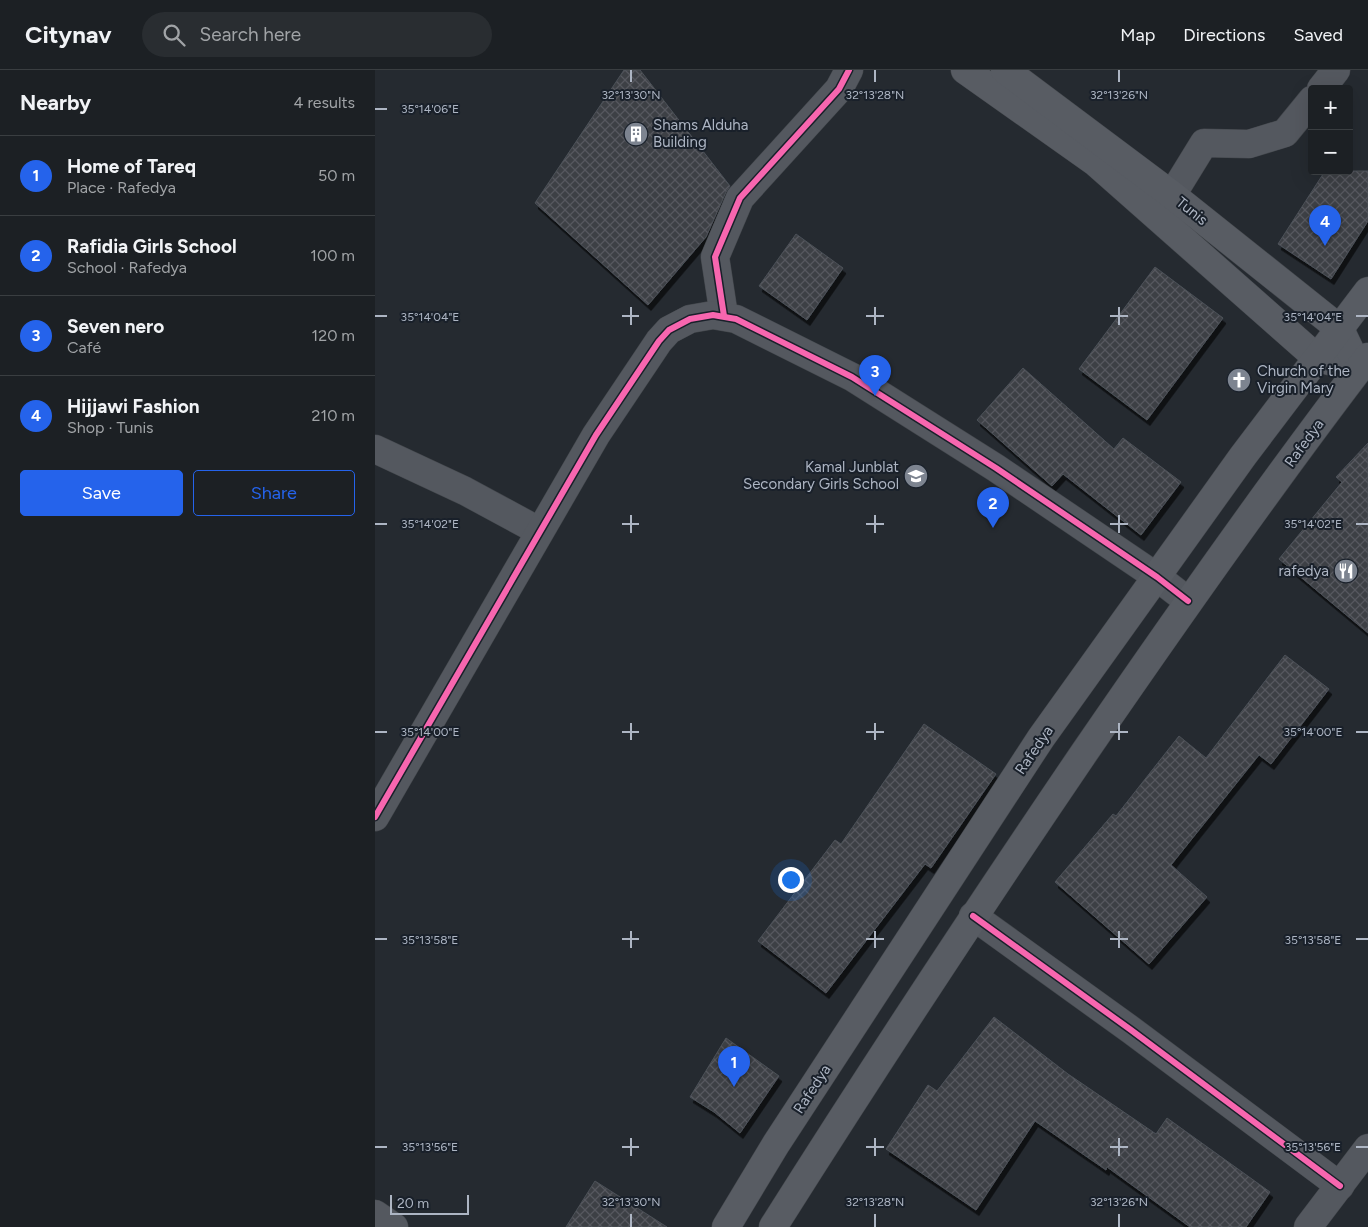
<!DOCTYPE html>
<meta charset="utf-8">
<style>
body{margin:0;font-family:Figtree,sans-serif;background:#292d31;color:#f1f3f6}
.controls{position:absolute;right:15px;top:15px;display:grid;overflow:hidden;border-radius:5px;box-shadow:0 5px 20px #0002}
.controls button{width:45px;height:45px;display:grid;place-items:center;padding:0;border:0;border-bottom:1px solid #3a3e41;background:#1c2024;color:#f1f3f6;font:25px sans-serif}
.scale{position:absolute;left:15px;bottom:12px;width:79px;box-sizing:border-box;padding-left:5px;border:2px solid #adb5c3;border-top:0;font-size:14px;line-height:18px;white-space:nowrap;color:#adb5c3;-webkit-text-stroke:4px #19202a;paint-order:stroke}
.you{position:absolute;left:415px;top:809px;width:18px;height:18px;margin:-12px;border:4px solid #fff;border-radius:50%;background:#1a73e8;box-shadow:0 0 0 8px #1a73e833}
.badge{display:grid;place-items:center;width:32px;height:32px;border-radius:50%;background:#2563eb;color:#fff;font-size:16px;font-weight:700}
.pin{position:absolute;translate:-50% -41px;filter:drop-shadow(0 1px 2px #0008)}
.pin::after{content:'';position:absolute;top:26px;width:18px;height:15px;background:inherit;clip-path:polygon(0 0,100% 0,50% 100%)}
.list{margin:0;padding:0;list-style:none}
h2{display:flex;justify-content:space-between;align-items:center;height:65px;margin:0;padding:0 20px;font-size:21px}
h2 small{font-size:16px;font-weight:400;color:#a0a3a6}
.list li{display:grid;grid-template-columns:32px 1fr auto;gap:15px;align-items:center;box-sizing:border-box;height:80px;padding:0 20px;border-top:1px solid #3a3e41}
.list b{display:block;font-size:19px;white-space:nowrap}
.list p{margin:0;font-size:16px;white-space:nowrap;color:#a0a3a6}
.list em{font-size:16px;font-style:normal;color:#a0a3a6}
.actions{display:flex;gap:10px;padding:15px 20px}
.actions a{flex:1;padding:11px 0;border:1px solid #2563eb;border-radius:5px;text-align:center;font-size:18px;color:#2563eb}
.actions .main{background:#2563eb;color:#fff}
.icon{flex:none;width:28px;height:28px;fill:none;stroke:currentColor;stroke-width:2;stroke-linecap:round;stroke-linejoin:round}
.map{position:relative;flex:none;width:993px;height:1157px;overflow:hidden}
header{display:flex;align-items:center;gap:30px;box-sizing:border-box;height:70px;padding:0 25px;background:#1c2024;border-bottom:1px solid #3a3e41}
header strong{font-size:24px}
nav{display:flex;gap:28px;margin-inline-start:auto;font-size:18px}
.search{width:350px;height:45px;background:#292d31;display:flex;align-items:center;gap:12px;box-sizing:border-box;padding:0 18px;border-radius:28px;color:#a0a3a6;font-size:19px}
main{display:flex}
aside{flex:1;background:#1c2024}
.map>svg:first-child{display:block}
.building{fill:url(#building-cross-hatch);stroke:#4c5158;filter:url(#shadow)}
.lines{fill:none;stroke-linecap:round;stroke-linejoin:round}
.minor-casing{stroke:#42464b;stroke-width:29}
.secondary-casing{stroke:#42464b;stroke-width:29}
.minor{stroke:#54585f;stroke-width:28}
.secondary{stroke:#585c63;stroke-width:28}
.cycleway-casing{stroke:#19202a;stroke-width:9}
.cycleway{stroke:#f766af;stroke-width:6}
.ticks{fill:none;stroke:#adb5c3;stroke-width:2}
.labels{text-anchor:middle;stroke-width:4;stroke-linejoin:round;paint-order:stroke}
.poi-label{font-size:15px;fill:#adb5c3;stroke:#19202a;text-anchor:start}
.street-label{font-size:15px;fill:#adb5c3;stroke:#19202a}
.ticks-label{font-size:12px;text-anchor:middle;fill:#adb5c3;stroke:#19202a;stroke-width:4;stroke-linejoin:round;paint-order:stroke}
</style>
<header>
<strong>Citynav</strong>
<div class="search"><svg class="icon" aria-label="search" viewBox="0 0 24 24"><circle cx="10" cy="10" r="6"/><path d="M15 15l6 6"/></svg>Search here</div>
<nav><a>Map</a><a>Directions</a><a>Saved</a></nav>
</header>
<main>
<aside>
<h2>Nearby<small>4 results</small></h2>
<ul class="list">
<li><span class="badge">1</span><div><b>Home of Tareq</b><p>Place · Rafedya</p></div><em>50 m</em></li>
<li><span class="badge">2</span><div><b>Rafidia Girls School</b><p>School · Rafedya</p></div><em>100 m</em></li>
<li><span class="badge">3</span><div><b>Seven nero</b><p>Café</p></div><em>120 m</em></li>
<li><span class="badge">4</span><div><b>Hijjawi Fashion</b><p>Shop · Tunis</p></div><em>210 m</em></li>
</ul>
<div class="actions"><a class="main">Save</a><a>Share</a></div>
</aside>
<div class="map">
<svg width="993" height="1157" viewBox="0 0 993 1157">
<defs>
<pattern id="building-cross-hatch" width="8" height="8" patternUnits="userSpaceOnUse" patternTransform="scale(1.25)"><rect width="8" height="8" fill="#3c4045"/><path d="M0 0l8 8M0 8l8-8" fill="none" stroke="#56595e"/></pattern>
<filter id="shadow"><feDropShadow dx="3" dy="5.5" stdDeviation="0" flood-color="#0009"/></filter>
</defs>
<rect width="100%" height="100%" fill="#252a30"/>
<g class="building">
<path d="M 249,0 L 265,0 L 355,116 L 351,122 L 331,167 L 273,235 L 160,133 Z"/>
<path d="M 950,101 L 993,101 L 993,151 L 956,209 L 903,174 Z"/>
<path d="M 421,164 L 468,198 L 432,250 L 384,216 Z"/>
<path d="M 780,197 L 848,248 L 772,350 L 704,299 Z"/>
<path d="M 648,298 L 739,379 L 748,368 L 806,412 L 766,465 L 688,404 L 677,416 L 602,350 Z"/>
<path d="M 993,373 L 993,563 L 904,489 L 967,412 L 961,407 Z"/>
<path d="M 910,585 L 954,619 L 896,694 L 884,685 L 796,795 L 832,827 L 774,894 L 680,812 L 738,744 L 741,746 L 804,666 L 831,688 Z"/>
<path d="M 549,654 L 621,704 L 556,798 L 550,794 L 451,923 L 383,871 L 460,770 L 466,774 Z"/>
<path d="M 619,947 L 693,1004 L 781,1064 L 792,1048 L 895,1122 L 871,1157 L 815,1157 L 732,1097 L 731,1100 L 660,1051 L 601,1140 L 511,1079 L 553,1015 L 562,1021 Z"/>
<path d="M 351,968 L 404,1006 L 365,1063 L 339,1042 L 315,1027 Z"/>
<path d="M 220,1111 L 292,1157 L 191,1157 Z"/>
</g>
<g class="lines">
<g class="minor-casing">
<g id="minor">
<path d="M 946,19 L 961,0"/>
<path d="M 797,125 L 829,73 L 874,74 L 910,63 L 937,30"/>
<path d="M 349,246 L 340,187 L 365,128 L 464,19 L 474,0"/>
<path d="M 0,379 L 90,421 L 164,461"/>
<path d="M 0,747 L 221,365 L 284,271 L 294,260 L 315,249 L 338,245 L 361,249 L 477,307 L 621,398 L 782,507 L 813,531"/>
<path d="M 598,846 L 756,960 L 965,1116"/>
<path d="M 0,1144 L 19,1157"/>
<path d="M 933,1157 L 993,1078"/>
</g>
</g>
<g class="secondary-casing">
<g id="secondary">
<path d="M 590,0 L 720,92 L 942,288 L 958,292"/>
<path d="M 630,0 L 797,125 L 965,259 L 984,299"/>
<path d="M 351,1157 L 401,1074 L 666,668 L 868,386 L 993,221"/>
<path d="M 398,1157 C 499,997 603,839 709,683 C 801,549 894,416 993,287"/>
</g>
</g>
<use href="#minor" class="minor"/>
<use href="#secondary" class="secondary"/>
<g class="cycleway-casing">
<g id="cycleway">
<path d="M 349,246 L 340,187 L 365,128 L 464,19 L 474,0"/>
<path d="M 0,747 L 221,365 L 284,271 L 294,260 L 315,249 L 338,245 L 361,249 L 477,307 L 621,398 L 782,507 L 813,531"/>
<path d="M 598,846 L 756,960 L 965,1116"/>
</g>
</g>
<use href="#cycleway" class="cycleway"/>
</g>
<path class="ticks" d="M 256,0 L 256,12M 500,0 L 500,12M 744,0 L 744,12M 0,39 L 12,39M 256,237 L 256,255M 500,237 L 500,255M 744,237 L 744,255M 0,246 L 12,246M 247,246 L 264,246M 491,246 L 509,246M 735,246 L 753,246M 981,246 L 993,246M 256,445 L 256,463M 500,445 L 500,463M 744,445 L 744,463M 0,454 L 12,454M 247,454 L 264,454M 491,454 L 509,454M 735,454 L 753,454M 981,454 L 993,454M 256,653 L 256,670M 500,653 L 500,670M 744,653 L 744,670M 0,662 L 12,662M 247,662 L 264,662M 491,662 L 509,662M 735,662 L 753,662M 981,662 L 993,662M 256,861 L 256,878M 500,861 L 500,878M 744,861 L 744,878M 0,869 L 12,869M 247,869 L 264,869M 491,869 L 509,869M 735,869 L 753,869M 981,869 L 993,869M 256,1068 L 256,1086M 500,1068 L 500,1086M 744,1068 L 744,1086M 0,1077 L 12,1077M 247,1077 L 264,1077M 491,1077 L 509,1077M 735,1077 L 753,1077M 981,1077 L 993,1077M 256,1144 L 256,1157M 500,1144 L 500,1157M 744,1144 L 744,1157"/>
<defs>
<g id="building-disc" transform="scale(1.25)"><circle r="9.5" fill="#7d8490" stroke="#19202a"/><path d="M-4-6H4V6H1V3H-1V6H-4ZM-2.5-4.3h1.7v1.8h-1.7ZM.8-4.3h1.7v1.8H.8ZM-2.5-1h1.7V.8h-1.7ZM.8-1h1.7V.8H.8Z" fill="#fff"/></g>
<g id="church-disc" transform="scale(1.25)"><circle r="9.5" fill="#7d8490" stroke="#19202a"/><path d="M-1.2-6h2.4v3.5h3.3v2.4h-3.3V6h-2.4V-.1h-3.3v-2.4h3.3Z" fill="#fff"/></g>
<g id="school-disc" transform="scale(1.25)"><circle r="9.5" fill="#7d8490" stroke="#19202a"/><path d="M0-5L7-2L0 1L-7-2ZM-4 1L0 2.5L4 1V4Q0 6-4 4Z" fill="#fff"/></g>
<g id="restaurant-disc" transform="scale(1.25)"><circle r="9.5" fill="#7d8490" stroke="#19202a"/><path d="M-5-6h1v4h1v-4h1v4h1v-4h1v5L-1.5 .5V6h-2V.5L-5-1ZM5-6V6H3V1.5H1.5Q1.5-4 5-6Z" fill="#fff"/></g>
</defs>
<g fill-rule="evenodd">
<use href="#building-disc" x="261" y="64"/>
<use href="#church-disc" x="864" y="310"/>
<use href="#school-disc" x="541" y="406"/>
<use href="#restaurant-disc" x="971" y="501"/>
</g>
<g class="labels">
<g class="poi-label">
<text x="278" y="60">Shams Alduha<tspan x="278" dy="17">Building</tspan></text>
<text x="882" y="306">Church of the<tspan x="882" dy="17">Virgin Mary</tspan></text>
<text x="524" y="402" text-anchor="end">Kamal Junblat<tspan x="524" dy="17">Secondary Girls School</tspan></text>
<text x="954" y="506" text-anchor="end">rafedya</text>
</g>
<g class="street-label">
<text transform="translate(817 141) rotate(39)" y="5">Tunis</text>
<text transform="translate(929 373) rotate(-54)" y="5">Rafedya</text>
<text transform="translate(659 680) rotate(-56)" y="5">Rafedya</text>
<text transform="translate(437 1019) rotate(-57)" y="5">Rafedya</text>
</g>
</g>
<g class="ticks-label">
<text x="256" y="29">32°13'30"N</text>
<text x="500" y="29">32°13'28"N</text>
<text x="744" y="29">32°13'26"N</text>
<text x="55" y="43">35°14'06"E</text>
<text x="938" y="251">35°14'04"E</text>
<text x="55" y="251">35°14'04"E</text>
<text x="938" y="458">35°14'02"E</text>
<text x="55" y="458">35°14'02"E</text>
<text x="938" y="666">35°14'00"E</text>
<text x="55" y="666">35°14'00"E</text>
<text x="938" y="874">35°13'58"E</text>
<text x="55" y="874">35°13'58"E</text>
<text x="938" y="1081">35°13'56"E</text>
<text x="55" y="1081">35°13'56"E</text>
<text x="256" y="1136">32°13'30"N</text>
<text x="500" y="1136">32°13'28"N</text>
<text x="744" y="1136">32°13'26"N</text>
</g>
</svg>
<div class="controls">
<button>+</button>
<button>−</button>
</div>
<div class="scale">20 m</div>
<div class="you"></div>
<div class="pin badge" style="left:359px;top:1017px">1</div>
<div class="pin badge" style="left:618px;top:458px">2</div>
<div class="pin badge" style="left:500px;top:326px">3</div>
<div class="pin badge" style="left:950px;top:176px">4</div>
</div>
</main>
